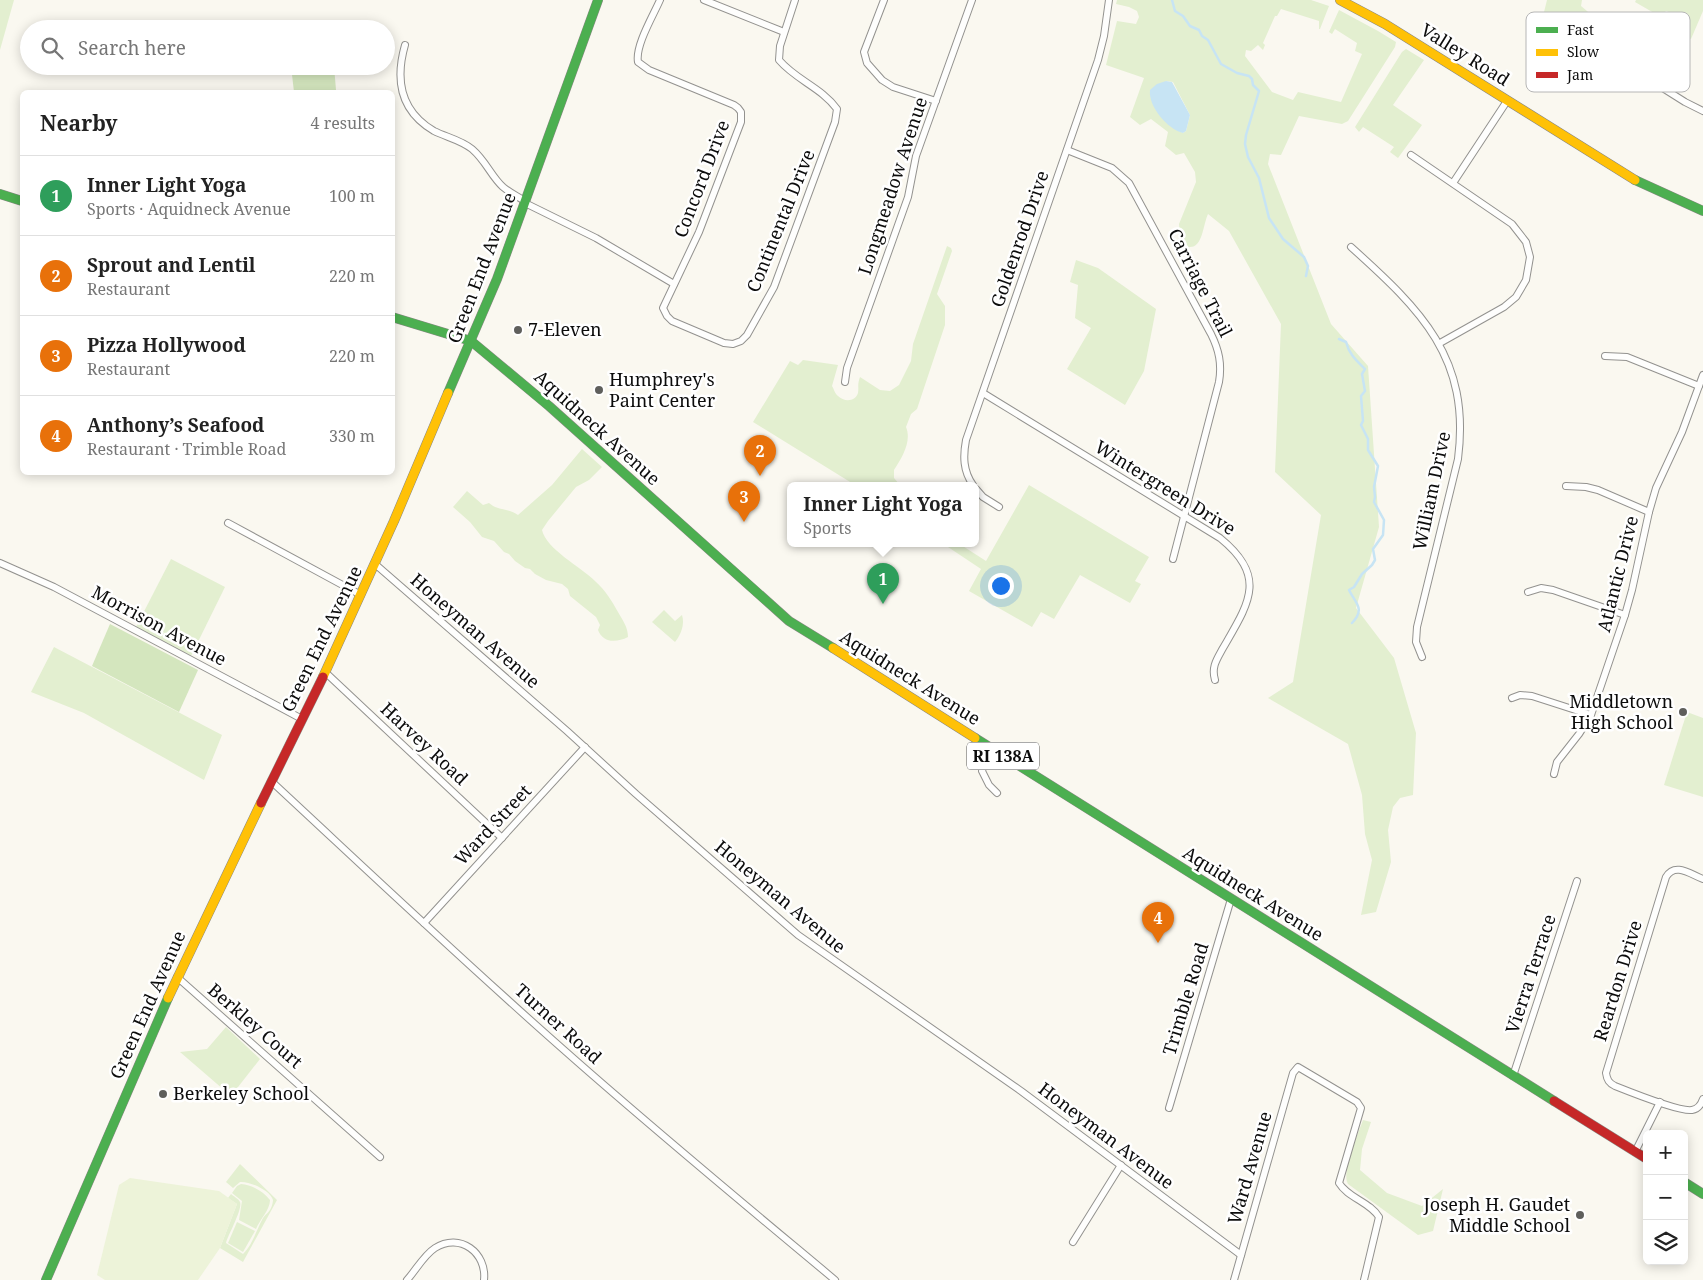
<!DOCTYPE html>
<meta charset="utf-8">
<style>
body{margin:0;font-family:"Noto Serif",serif;background:#f2f2f2;color:#222}
.controls{position:absolute;right:15px;bottom:15px;display:grid;overflow:hidden;border-radius:8px;box-shadow:0 2px 12px #0003}
.controls button{width:45px;height:45px;display:grid;place-items:center;padding:0;border:0;border-bottom:1px solid #e0e0e0;background:#fff;color:#222;font:25px sans-serif}
.you{position:absolute;left:1000px;top:585px;width:18px;height:18px;margin:-12px;border:4px solid #fff;border-radius:50%;background:#1a73e8;box-shadow:0 0 0 8px #1a73e833}
.badge{display:grid;place-items:center;width:32px;height:32px;border-radius:50%;background:#0f766e;color:#fff;font-size:16px;font-weight:700}
.pin{position:absolute;translate:-50% -41px;filter:drop-shadow(0 1px 2px #0008)}
.pin::after{content:'';position:absolute;top:26px;width:18px;height:15px;background:inherit;clip-path:polygon(0 0,100% 0,50% 100%)}
.popup{position:absolute;left:787px;top:482px;width:192px;height:65px;box-sizing:border-box;display:grid;place-content:center;border-radius:8px;background:#fff;filter:drop-shadow(0 1px 4px #0005);font-size:16px;white-space:nowrap;color:#767676}
.popup b{font-size:19px;color:#222}
.popup::after{content:'';position:absolute;left:50%;top:100%;margin-left:-10px;border:10px solid transparent;border-top-color:#fff}
.list{margin:0;padding:0;list-style:none}
h2{display:flex;justify-content:space-between;align-items:center;height:65px;margin:0;padding:0 20px;font-size:21px}
h2 small{font-size:16px;font-weight:400;color:#767676}
.list li{display:grid;grid-template-columns:32px 1fr auto;gap:15px;align-items:center;box-sizing:border-box;height:80px;padding:0 20px;border-top:1px solid #e0e0e0}
.list b{display:block;font-size:19px;white-space:nowrap}
.list p{margin:0;font-size:16px;white-space:nowrap;color:#767676}
.list em{font-size:16px;font-style:normal;color:#767676}
.icon{flex:none;width:28px;height:28px;fill:none;stroke:currentColor;stroke-width:2;stroke-linecap:round;stroke-linejoin:round}
.map{position:relative;flex:none;width:1703px;height:1280px;overflow:hidden}
.search{position:absolute;background:#fff;box-shadow:0 2px 12px #0003;left:20px;top:20px;width:375px;height:55px;display:flex;align-items:center;gap:12px;box-sizing:border-box;padding:0 18px;border-radius:28px;color:#767676;font-size:19px}
.panel{position:absolute;background:#fff;box-shadow:0 2px 12px #0003;left:20px;top:90px;width:375px;height:385px;border-radius:8px}
.map>svg:first-child{display:block}
.green{fill:#e3efd0;fill-rule:evenodd}
.forest{fill:#d4e6be}
.pitch{fill:#edf3d9}
.water{fill:#c7e4f4}
.lines{fill:none;stroke-linecap:round;stroke-linejoin:round}
.stream{stroke:#c7e4f4;stroke-width:2.5}
.street-casing{stroke:#93928f;stroke-width:8}
.fast-casing{stroke:#8a8985;stroke-width:10}
.slow-casing{stroke:#8a8985;stroke-width:10}
.jam-casing{stroke:#8a8985;stroke-width:10}
.street{stroke:#fefefd;stroke-width:6}
.fast{stroke:#4caf50;stroke-width:9}
.slow{stroke:#ffc107;stroke-width:9}
.jam{stroke:#c62828;stroke-width:9}
.poi-dot{fill:#5f5f5c;stroke:#fff;stroke-width:2}
.labels{text-anchor:middle;stroke-width:5;stroke-linejoin:round;paint-order:stroke}
.shield{fill:#fff;stroke:#555;stroke-width:1}
.shield-label{font-size:16px;font-weight:bold;fill:#0c0c0c}
.street-label{font-size:18px;fill:#0c0c0c;stroke:#fff}
.poi-label{font-size:18px;fill:#0c0c0c;stroke:#fff;text-anchor:start}
.key{fill:#fff;stroke:#b6b6b6;stroke-width:1}
.key-label{font-size:14px;fill:#0c0c0c}
</style>
<div class="map">
<svg width="1703" height="1280" viewBox="0 0 1703 1280">
<rect width="100%" height="100%" fill="#faf8f0"/>
<g class="green">
<path d="M 0,0 L 14,0 L 0,50 Z"/>
<path d="M 1117,0 L 1311,0 L 1329,6 L 1320,29 L 1319,29 L 1319,21 L 1281,9 L 1277,16 L 1275,16 L 1263,43 L 1265,45 L 1263,50 L 1258,45 L 1251,51 L 1246,50 L 1245,56 L 1272,92 L 1293,100 L 1298,92 L 1341,102 L 1362,54 L 1355,51 L 1357,43 L 1335,29 L 1332,34 L 1329,32 L 1339,10 L 1378,31 L 1396,42 L 1395,47 L 1348,121 L 1342,124 L 1299,116 L 1281,155 L 1270,154 L 1268,164 L 1331,324 L 1368,366 L 1379,527 L 1356,608 L 1394,658 L 1416,733 L 1413,795 L 1400,798 L 1393,807 L 1388,830 L 1391,862 L 1376,912 L 1361,915 L 1372,860 L 1365,834 L 1362,795 L 1348,744 L 1268,698 L 1293,682 L 1321,515 L 1275,472 L 1281,324 L 1229,231 L 1208,214 C 1202,227 1203,255 1182,245 L 1180,238 L 1179,224 L 1196,182 L 1195,172 L 1184,153 L 1176,155 L 1165,146 L 1168,132 L 1151,119 L 1140,125 L 1130,117 L 1144,78 L 1106,65 L 1117,21 L 1136,24 L 1139,17 L 1137,11 L 1129,7 L 1116,4 ZM 1166,81 L 1173,82 L 1190,115 L 1186,131 L 1183,133 C 1169,126 1161,117 1153,103 Z"/>
<path d="M 1547,0 L 1582,0 L 1581,6 L 1600,22 L 1607,33 L 1618,43 L 1614,51 L 1560,18 L 1551,20 L 1545,27 L 1541,24 Z"/>
<path d="M 1636,0 L 1703,0 L 1703,11 L 1691,39 L 1687,37 L 1664,76 L 1646,66 L 1649,61 L 1659,67 L 1665,57 L 1664,50 L 1677,29 L 1674,26 L 1678,15 L 1666,11 L 1661,17 L 1635,2 Z"/>
<path d="M 1406,49 L 1424,60 L 1393,105 L 1422,125 L 1398,158 L 1390,152 L 1394,147 L 1363,127 L 1359,132 L 1355,127 L 1402,52 Z"/>
<path d="M 947,246 L 951,248 L 952,251 L 937,294 L 945,306 L 945,325 L 917,409 L 911,414 L 906,427 C 912,441 902,458 894,470 L 894,478 L 900,485 L 855,485 L 753,422 L 790,361 L 798,365 L 803,360 L 838,365 L 832,386 C 834,389 835,394 838,396 C 844,402 855,402 858,393 C 859,386 857,385 860,377 L 880,390 L 890,391 L 899,385 L 911,361 L 913,344 Z"/>
<path d="M 1076,260 L 1098,268 L 1156,309 L 1144,371 L 1125,405 L 1067,369 L 1091,328 L 1075,318 L 1078,285 L 1070,282 Z"/>
<path d="M 582,449 L 602,467 L 589,480 L 576,487 L 548,521 L 542,530 C 546,549 581,567 595,581 C 605,590 612,601 618,612 C 623,621 628,627 628,637 C 616,643 603,643 598,630 L 600,625 L 596,617 L 570,596 L 568,589 L 562,584 L 546,580 L 535,574 L 530,569 L 525,568 L 515,561 L 509,554 L 504,552 L 494,541 L 482,537 L 470,522 L 453,507 L 467,491 L 483,505 L 489,503 C 498,511 509,508 518,515 L 552,485 Z"/>
<path d="M 1029,485 L 1149,557 L 1135,581 L 1141,584 L 1130,603 L 1080,575 L 1054,619 L 1041,612 L 1032,627 L 969,591 L 981,569 L 942,543 L 958,543 L 986,561 Z"/>
<path d="M 171,559 L 225,587 L 191,656 L 136,627 Z"/>
<path d="M 664,610 L 675,621 L 682,615 C 685,624 681,635 675,642 L 652,622 Z"/>
<path d="M 54,647 L 222,735 L 204,780 L 84,713 L 31,692 Z"/>
<path d="M 1687,712 L 1703,718 L 1703,797 L 1664,785 Z"/>
<path d="M 226,1027 L 260,1059 L 231,1096 L 180,1052 L 207,1049 Z"/>
<path d="M 1363,1120 L 1371,1122 L 1362,1149 L 1360,1170 L 1387,1193 L 1422,1206 L 1443,1189 L 1433,1231 L 1418,1235 L 1348,1184 C 1341,1172 1358,1134 1363,1120 Z"/>
<path d="M 240,1164 L 277,1200 L 243,1262 L 220,1248 L 237,1204 L 228,1198 L 231,1194 C 233,1196 239,1199 240,1202 C 243,1209 228,1235 226,1243 L 243,1254 C 252,1246 256,1231 262,1220 C 264,1215 269,1213 271,1208 C 272,1206 273,1202 273,1200 C 270,1190 249,1181 240,1182 L 233,1188 L 226,1182 Z"/>
<path d="M 241,1184 C 252,1185 263,1191 270,1200 C 270,1210 260,1219 256,1229 L 239,1220 L 242,1201 L 232,1193 L 237,1186 Z"/>
<path d="M 237,1222 L 255,1231 L 243,1252 L 228,1243 Z"/>
</g>
<g class="forest">
<path d="M 291,66 L 334,66 L 336,90 L 339,92 L 294,92 Z"/>
<path d="M 110,624 L 198,670 L 179,712 L 92,666 Z"/>
</g>
<path class="pitch" d="M 130,1178 L 219,1191 L 237,1204 L 220,1248 L 198,1280 L 105,1280 L 97,1275 L 119,1185 Z"/>
<path class="water" d="M 1166,81 L 1172,82 L 1190,115 L 1186,131 L 1183,133 C 1167,129 1148,106 1150,90 L 1157,84 Z"/>
<g class="lines">
<g class="stream">
<path d="M 1172,0 L 1175,11 L 1183,16 L 1190,26 L 1199,30 L 1202,36 L 1208,40 L 1221,64 L 1237,73 L 1249,76 L 1252,79 L 1253,85 L 1259,91 L 1246,135 L 1245,144 L 1248,157 L 1259,178 L 1269,218 L 1283,239 L 1304,257 L 1308,266 L 1306,276"/>
<path d="M 1339,339 L 1346,342 C 1349,354 1356,360 1365,369 L 1362,374 L 1365,391 L 1361,396 L 1363,421 L 1361,425 L 1368,439 L 1368,450 L 1378,466 L 1374,487 L 1375,497 L 1374,502 L 1384,520 L 1383,535 L 1373,549 L 1375,560 L 1372,565 L 1362,574 L 1354,587 L 1349,590 C 1355,603 1366,608 1352,623"/>
</g>
<g class="street-casing">
<g id="street">
<path d="M 660,0 C 653,16 635,46 638,62 L 649,70 L 734,105 L 738,108 L 741,112 L 741,122 L 699,232 L 663,308 L 667,316 L 672,321 L 724,343 L 733,344 L 741,341 L 747,335 L 774,287 L 835,122 L 837,109 C 822,88 796,80 779,60 L 780,46 L 795,0"/>
<path d="M 704,0 L 784,32"/>
<path d="M 884,0 L 864,52 L 867,63 L 882,80 L 893,87 L 936,101"/>
<path d="M 405,45 C 395,80 400,111 434,131 C 446,137 461,140 472,149 C 486,161 491,176 503,187 C 510,193 519,197 526,202"/>
<path d="M 1639,73 L 1685,102 L 1703,111"/>
<path d="M 1067,150 L 1112,168 L 1129,183 L 1211,334 C 1219,350 1222,364 1219,382 L 1173,559"/>
<path d="M 1411,155 L 1512,224 L 1526,242 L 1530,257 L 1526,280 L 1516,297 L 1504,307 L 1440,343"/>
<path d="M 1453,183 L 1507,101"/>
<path d="M 525,203 L 596,238 L 674,284"/>
<path d="M 1351,247 C 1421,310 1471,358 1458,459 L 1417,627 L 1416,642 L 1422,657"/>
<path d="M 1605,356 L 1627,357 L 1699,386"/>
<path d="M 845,382 L 847,368 L 908,197 L 916,156 L 972,0"/>
<path d="M 983,393 L 1220,538 C 1268,577 1249,603 1223,648 C 1217,659 1211,667 1215,680"/>
<path d="M 973,485 C 963,471 963,456 966,440 L 1098,60 L 1104,36 L 1109,0"/>
<path d="M 1566,486 L 1586,487 L 1598,490 L 1649,512"/>
<path d="M 976,489 L 983,497 L 999,507"/>
<path d="M 228,523 L 361,595"/>
<path d="M 0,563 L 54,587 L 302,719"/>
<path d="M 375,564 L 567,731 L 636,794 L 798,935 L 1021,1091 L 1241,1255"/>
<path d="M 1528,592 L 1541,588 L 1553,590 L 1625,615"/>
<path d="M 325,672 L 502,838"/>
<path d="M 1512,698 L 1520,695 L 1532,696 L 1591,715"/>
<path d="M 991,748 L 986,757 L 982,771 L 989,785 L 997,793"/>
<path d="M 1554,774 L 1557,762 L 1579,734 L 1591,715 L 1625,615 L 1632,590 L 1649,512 L 1656,488 L 1682,432 L 1703,375"/>
<path d="M 271,781 C 368,871 464,962 564,1050 C 652,1128 744,1204 835,1280"/>
<path d="M 1703,879 C 1690,874 1675,862 1666,877 L 1606,1073 C 1607,1080 1609,1083 1615,1086 C 1630,1092 1680,1112 1692,1110 C 1698,1109 1701,1105 1703,1099"/>
<path d="M 424,923 L 585,747"/>
<path d="M 177,977 L 380,1157"/>
<path d="M 1513,1076 L 1577,881"/>
<path d="M 1169,1108 L 1231,899"/>
<path d="M 1635,1152 L 1660,1102"/>
<path d="M 1073,1242 L 1121,1165"/>
<path d="M 407,1280 C 416,1270 424,1255 435,1248 C 460,1232 487,1253 484,1280"/>
<path d="M 1234,1280 L 1293,1073 L 1298,1067 L 1357,1102 L 1361,1108 L 1339,1183 C 1348,1198 1370,1202 1379,1217 L 1364,1280"/>
</g>
</g>
<g class="fast-casing">
<g id="fast">
<path d="M 1635,180 L 1703,211"/>
<path d="M 0,194 L 22,201"/>
<path d="M 392,317 L 471,341 L 549,406 L 789,621 L 833,648"/>
<path d="M 448,393 L 497,279 L 598,0"/>
<path d="M 975,738 L 1554,1101"/>
<path d="M 1684,1182 L 1703,1194"/>
<path d="M 46,1280 L 168,998"/>
</g>
</g>
<g class="slow-casing">
<g id="slow">
<path d="M 1340,0 L 1385,24 L 1635,180"/>
<path d="M 833,648 L 975,738"/>
<path d="M 323,677 L 394,521 L 448,393"/>
<path d="M 168,998 L 261,803"/>
</g>
</g>
<g class="jam-casing">
<g id="jam">
<path d="M 261,803 L 323,677"/>
<path d="M 1554,1101 L 1647,1159"/>
</g>
</g>
<use href="#street" class="street"/>
<use href="#fast" class="fast"/>
<use href="#slow" class="slow"/>
<use href="#jam" class="jam"/>
</g>
<g class="poi-dot">
<circle cx="518" cy="330" r="5"/>
<circle cx="599" cy="390" r="5"/>
<circle cx="1683" cy="712" r="5"/>
<circle cx="163" cy="1094" r="5"/>
<circle cx="1580" cy="1215" r="5"/>
</g>
<g class="labels">
<rect class="shield" x="967" y="742.5" width="72" height="27" rx="4"/>
<g class="shield-label">
<text x="1003" y="762">RI 138A</text>
</g>
<g class="street-label">
<text transform="translate(1465 55) rotate(32)" y="6">Valley Road</text>
<text transform="translate(702 179) rotate(-69)" y="6">Concord Drive</text>
<text transform="translate(893 186) rotate(-72)" y="6">Longmeadow Avenue</text>
<text transform="translate(781 221) rotate(-68)" y="6">Continental Drive</text>
<text transform="translate(1020 239) rotate(-71)" y="6">Goldenrod Drive</text>
<text transform="translate(482 268) rotate(-69)" y="6">Green End Avenue</text>
<text transform="translate(1200 283) rotate(63)" y="6">Carriage Trail</text>
<text transform="translate(597 428) rotate(42)" y="6">Aquidneck Avenue</text>
<text transform="translate(1165 488) rotate(32)" y="6">Wintergreen Drive</text>
<text transform="translate(1432 491) rotate(-78)" y="6">William Drive</text>
<text transform="translate(1618 574) rotate(-76)" y="6">Atlantic Drive</text>
<text transform="translate(159 626) rotate(28)" y="6">Morrison Avenue</text>
<text transform="translate(475 631) rotate(41)" y="6">Honeyman Avenue</text>
<text transform="translate(322 639) rotate(-64)" y="6">Green End Avenue</text>
<text transform="translate(910 678) rotate(32)" y="6">Aquidneck Avenue</text>
<text transform="translate(424 744) rotate(43)" y="6">Harvey Road</text>
<text transform="translate(493 825) rotate(-47)" y="6">Ward Street</text>
<text transform="translate(1253 894) rotate(32)" y="6">Aquidneck Avenue</text>
<text transform="translate(780 897) rotate(40)" y="6">Honeyman Avenue</text>
<text transform="translate(1531 974) rotate(-72)" y="6">Vierra Terrace</text>
<text transform="translate(1618 981) rotate(-73)" y="6">Reardon Drive</text>
<text transform="translate(1186 999) rotate(-73)" y="6">Trimble Road</text>
<text transform="translate(148 1005) rotate(-66)" y="6">Green End Avenue</text>
<text transform="translate(558 1024) rotate(42)" y="6">Turner Road</text>
<text transform="translate(255 1026) rotate(41)" y="6">Berkley Court</text>
<text transform="translate(1106 1136) rotate(37)" y="6">Honeyman Avenue</text>
<text transform="translate(1250 1168) rotate(-74)" y="6">Ward Avenue</text>
</g>
<g class="poi-label">
<text x="528" y="336">7-Eleven</text>
<text x="609" y="386">Humphrey's<tspan x="609" dy="21">Paint Center</tspan></text>
<text x="1673" y="708" text-anchor="end">Middletown<tspan x="1673" dy="21">High School</tspan></text>
<text x="173" y="1100">Berkeley School</text>
<text x="1570" y="1211" text-anchor="end">Joseph H. Gaudet<tspan x="1570" dy="21">Middle School</tspan></text>
</g>
</g>
<rect x="1526" y="12" width="164" height="80" rx="8" class="key"/>
<rect x="1536" y="27" width="22" height="6" fill="#4caf50"/>
<rect x="1536" y="49" width="22" height="7" fill="#ffc107"/>
<rect x="1536" y="72" width="22" height="6" fill="#c62828"/>
<g class="key-label">
<text x="1567" y="35">Fast</text>
<text x="1567" y="57">Slow</text>
<text x="1567" y="80">Jam</text>
</g>
</svg>
<div class="controls">
<button>+</button>
<button>−</button>
<button><svg class="icon" aria-label="layers" viewBox="0 0 24 24"><path d="M12 4l9 5-9 5-9-5zM3 14l9 5 9-5"/></svg></button>
</div>
<div class="you"></div>
<div class="pin badge" style="left:883px;top:604px;background:#2e9e5b">1</div>
<div class="popup"><b>Inner Light Yoga</b>Sports</div>
<div class="pin badge" style="left:760px;top:476px;background:#e8710a">2</div>
<div class="pin badge" style="left:744px;top:522px;background:#e8710a">3</div>
<div class="pin badge" style="left:1158px;top:943px;background:#e8710a">4</div>
<div class="search"><svg class="icon" aria-label="search" viewBox="0 0 24 24"><circle cx="10" cy="10" r="6"/><path d="M15 15l6 6"/></svg>Search here</div>
<section class="panel">
<h2>Nearby<small>4 results</small></h2>
<ul class="list">
<li><span class="badge" style="background:#2e9e5b">1</span><div><b>Inner Light Yoga</b><p>Sports · Aquidneck Avenue</p></div><em>100 m</em></li>
<li><span class="badge" style="background:#e8710a">2</span><div><b>Sprout and Lentil</b><p>Restaurant</p></div><em>220 m</em></li>
<li><span class="badge" style="background:#e8710a">3</span><div><b>Pizza Hollywood</b><p>Restaurant</p></div><em>220 m</em></li>
<li><span class="badge" style="background:#e8710a">4</span><div><b>Anthony’s Seafood</b><p>Restaurant · Trimble Road</p></div><em>330 m</em></li>
</ul>
</section>
</div>
